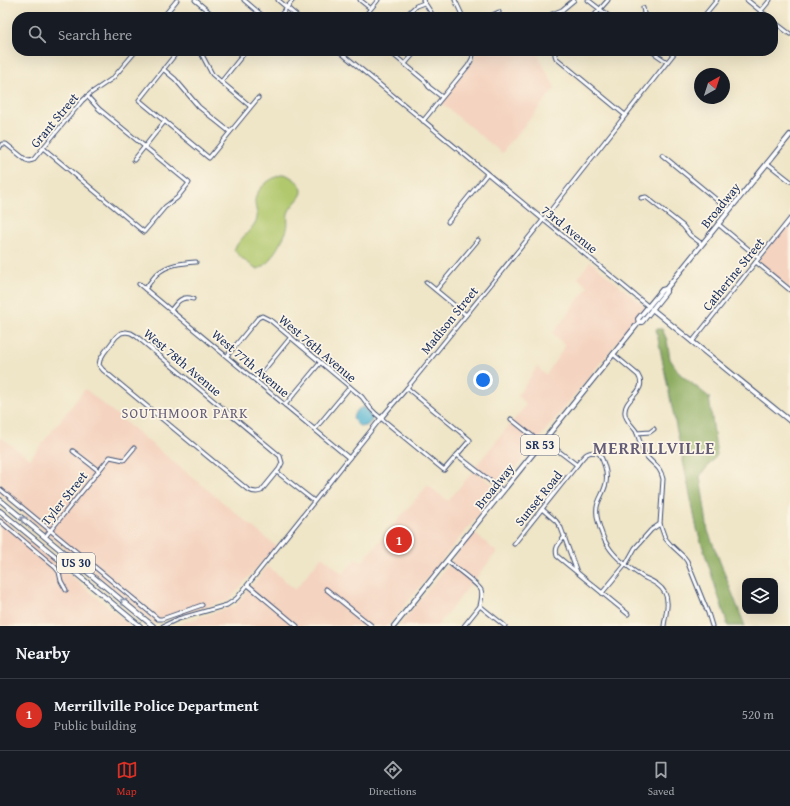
<!DOCTYPE html>
<style>
body{margin:0;font-family:"Gentium Book Plus",serif;background:#242831;color:#f1f3f6}
.controls{position:absolute;right:12px;bottom:12px;display:grid;overflow:hidden;border-radius:8px;box-shadow:0 4px 16px #0002}
.controls button{width:36px;height:36px;display:grid;place-items:center;padding:0;border:0;border-bottom:1px solid #363941;background:#171b24;color:#f1f3f6;font:20px sans-serif}
.compass{position:absolute;left:694px;top:68px;width:36px;height:36px;border-radius:50%;background:#171b24;box-shadow:0 4px 16px #0002;rotate:39deg}
.you{position:absolute;left:483px;top:380px;width:14px;height:14px;margin:-10px;border:3px solid #fff;border-radius:50%;background:#1a73e8;box-shadow:0 0 0 6px #1a73e833}
.badge{display:grid;place-items:center;width:26px;height:26px;border-radius:50%;background:#d93025;color:#fff;font-size:13px;font-weight:700}
.pin{position:absolute;translate:-50% -50%;border:2px solid #fff;box-shadow:0 1px 4px #0006}
.list{margin:0;padding:0;list-style:none}
h2{display:flex;justify-content:space-between;align-items:center;height:52px;margin:0;padding:0 16px;font-size:17px}
h2 small{font-size:13px;font-weight:400;color:#9ea1a6}
.list li{display:grid;grid-template-columns:26px 1fr auto;gap:12px;align-items:center;box-sizing:border-box;height:72px;padding:0 16px;border-top:1px solid #363941}
.list b{display:block;font-size:15px;white-space:nowrap}
.list p{margin:0;font-size:13px;white-space:nowrap;color:#9ea1a6}
.list em{font-size:13px;font-style:normal;color:#9ea1a6}
.icon{flex:none;width:22px;height:22px;fill:none;stroke:currentColor;stroke-width:2;stroke-linecap:round;stroke-linejoin:round}
.map{position:relative;flex:none;width:790px;height:626px;overflow:hidden}
.search{position:absolute;background:#171b24;box-shadow:0 4px 16px #0002;left:12px;right:12px;top:12px;height:44px;display:flex;align-items:center;gap:10px;box-sizing:border-box;padding:0 14px;border-radius:16px;color:#9ea1a6;font-size:15px}
.sheet{height:124px;background:#171b24}
nav{display:flex;justify-content:space-around;align-items:center;box-sizing:border-box;height:56px;border-top:1px solid #363941;background:#171b24;font-size:11px;color:#9ea1a6}
nav a{display:grid;justify-items:center;gap:2px}
nav .on{color:#d93025}
.map>svg:first-child{display:block}
.built{fill:#f4d3c0}
.green{fill:#b1c86d;stroke:#667c66}
.forest{fill:#8cac60;stroke:#546e5f}
.water{fill:#54b5d3;stroke:#387298}
.lines{fill:none;stroke-linecap:round;stroke-linejoin:round}
.minor-casing{stroke:#3b4a6e;stroke-width:5}
.major-casing{stroke:#3b4a6e;stroke-width:6}
.minor{stroke:#fff;stroke-width:3}
.major{stroke:#fff;stroke-width:4}
.oneway{stroke:#8d97ae}
.labels{text-anchor:middle;stroke-width:3.5;stroke-linejoin:round;paint-order:stroke}
.shield{fill:#fcf5e5;stroke:#5e6a86;stroke-width:1}
.shield-label{font-size:12px;font-weight:bold;fill:#1b2f5e}
.street-label{font-size:13px;fill:#1b2f5e;stroke:#fcf5e5}
.neighbourhood-label{font-size:14px;letter-spacing:1px;fill:#645d78;stroke:#fcf5e5}
.district-label{font-size:17px;font-weight:bold;letter-spacing:1px;fill:#645d78;stroke:#fcf5e5}
</style>
<div class="map">
<svg width="790" height="626" viewBox="0 0 790 626">
<rect width="100%" height="100%" fill="#fcf5e5"/>
<filter id="ink" filterUnits="userSpaceOnUse"><feTurbulence type="fractalNoise" baseFrequency=".025" numOctaves="2"/><feDisplacementMap in="SourceGraphic" scale="8" xChannelSelector="R" yChannelSelector="G"/><feConvolveMatrix kernelMatrix="1 2 1 2 8 2 1 2 1" color-interpolation-filters="sRGB"/></filter>
<filter id="wash" filterUnits="userSpaceOnUse"><feTurbulence type="fractalNoise" baseFrequency=".012" numOctaves="4" result="noise"/><feDisplacementMap in="SourceGraphic" scale="16" xChannelSelector="R" yChannelSelector="G"/><feGaussianBlur stdDeviation="0.9" result="paint"/><feColorMatrix in="noise" values="0 0 0 0 0 0 0 0 0 0 0 0 0 0 0 0 0 1.4 0 .05"/><feComposite in="paint" operator="in"/></filter>
<g filter="url(#wash)">
<rect width="100%" height="100%" fill="#efe5c7"/>
<g class="built">
<path d="M 476,51 L 536,51 L 555,88 L 502,153 L 439,101 L 474,60 Z"/>
<path d="M 787,224 L 790,226 L 790,289 L 757,261 Z"/>
<path d="M 590,261 L 642,304 L 644,306 L 643,310 L 500,487 L 475,467 L 526,405 L 518,395 L 537,367 L 546,375 L 565,346 L 553,333 L 588,287 L 578,278 Z"/>
<path d="M 85,389 L 276,546 L 229,600 L 154,623 L 0,494 L 0,437 L 30,459 Z"/>
<path d="M 474,470 L 499,490 L 388,626 L 176,626 L 184,622 L 235,606 L 268,566 L 295,590 L 322,556 L 343,574 L 356,559 L 362,562 L 428,485 L 448,501 Z"/>
<path d="M 0,517 L 131,626 L 0,626 Z"/>
<path d="M 474,533 L 497,552 L 437,626 L 399,626 Z"/>
</g>
<path class="green" d="M 285,174 C 291,177 302,183 302,191 C 303,196 291,206 289,211 C 286,217 289,223 287,229 C 286,235 269,263 264,266 C 263,267 260,268 258,269 C 248,264 241,258 234,250 C 239,239 249,233 255,223 C 260,215 255,210 255,202 C 255,188 273,176 285,174 Z"/>
<path class="forest" d="M 656,329 L 662,329 L 667,340 L 670,359 L 680,374 L 709,397 L 717,455 L 700,476 L 708,531 L 745,626 L 728,626 L 697,529 Z"/>
<path class="water" d="M 364,407 L 371,416 L 372,420 C 366,429 358,429 353,418 C 354,413 358,408 364,407 Z"/>
</g>
<g filter="url(#ink)">
<g class="lines">
<g class="minor-casing">
<g id="minor">
<path d="M 195,0 L 215,17"/>
<path d="M 244,0 L 264,17"/>
<path d="M 278,0 L 298,17"/>
<path d="M 360,0 L 370,8"/>
<path d="M 423,0 L 434,17"/>
<path d="M 455,0 L 463,17"/>
<path d="M 588,0 L 610,17"/>
<path d="M 747,0 L 768,17"/>
<path d="M 761,11 L 770,0"/>
<path d="M 552,14 L 562,10 L 574,0"/>
<path d="M 163,17 L 177,0"/>
<path d="M 279,17 L 293,0"/>
<path d="M 364,17 L 378,0"/>
<path d="M 404,17 L 416,6 L 424,3"/>
<path d="M 488,17 L 499,12"/>
<path d="M 593,17 L 608,0"/>
<path d="M 642,17 L 644,13 L 643,8"/>
<path d="M 703,17 L 717,0"/>
<path d="M 773,21 L 790,34"/>
<path d="M 178,51 L 139,100 L 209,158 L 258,98"/>
<path d="M 200,51 L 212,74 L 219,80 L 250,106"/>
<path d="M 339,51 L 649,307"/>
<path d="M 389,51 L 425,81 L 429,87 L 442,97"/>
<path d="M 651,51 L 667,62"/>
<path d="M 555,52 L 555,55 L 556,58 L 625,115"/>
<path d="M 405,64 L 416,51"/>
<path d="M 163,69 L 175,79 L 199,107 L 230,132"/>
<path d="M 221,82 L 246,51"/>
<path d="M 423,121 L 468,66 L 472,59 L 474,51"/>
<path d="M 0,147 L 2,144 L 6,144 L 26,160 L 29,161 L 33,160 L 82,101 L 91,93 L 113,78 L 136,51"/>
<path d="M 43,148 L 144,232 L 165,207 L 177,198 L 189,183 L 99,109 L 87,96"/>
<path d="M 662,155 L 729,210"/>
<path d="M 134,160 L 165,121"/>
<path d="M 767,163 L 790,181"/>
<path d="M 641,198 L 646,197 L 683,226 L 690,235 L 702,244"/>
<path d="M 448,222 L 487,174"/>
<path d="M 718,224 L 759,258"/>
<path d="M 756,262 L 790,290"/>
<path d="M 426,282 L 466,315"/>
<path d="M 139,284 L 349,458"/>
<path d="M 145,289 C 149,284 153,278 157,274 C 168,264 182,263 196,262"/>
<path d="M 436,290 L 478,240"/>
<path d="M 171,310 C 177,302 182,295 193,299"/>
<path d="M 126,332 L 131,333 L 136,336 L 280,456 L 282,463 L 279,469 L 261,491 C 256,493 252,492 247,489 L 103,370 L 99,365 L 100,360 L 104,353 L 116,337 L 121,333 Z"/>
<path d="M 692,342 L 790,219"/>
<path d="M 613,354 L 638,375 C 649,392 623,398 625,413 C 625,420 632,425 636,431 C 640,440 641,449 647,457 C 655,466 660,466 663,479 L 660,524 L 665,538 L 670,544 L 684,557 L 687,561 L 708,613 L 712,626"/>
<path d="M 227,356 L 258,318 L 262,316 L 270,320 L 362,397 L 371,409 L 376,414 L 444,470 L 470,440 L 407,388"/>
<path d="M 256,380 L 291,337"/>
<path d="M 285,405 L 320,363"/>
<path d="M 511,419 L 541,443"/>
<path d="M 315,429 L 350,387"/>
<path d="M 637,433 L 650,432 L 654,429"/>
<path d="M 544,440 L 577,465 C 584,456 587,450 599,453 C 604,462 608,472 606,483 C 603,498 593,502 598,521 C 600,529 603,539 608,546 C 616,559 631,569 643,577 C 651,581 660,584 665,593 C 670,603 665,616 664,626"/>
<path d="M 73,451 L 99,471"/>
<path d="M 457,455 L 503,491"/>
<path d="M 277,472 L 314,501"/>
<path d="M 0,489 L 158,619 L 162,619 L 202,605"/>
<path d="M 542,509 L 556,521 L 561,528 L 577,572"/>
<path d="M 0,521 L 55,567 L 59,572 L 61,581 L 66,590"/>
<path d="M 565,536 C 560,543 554,547 557,556 L 628,614"/>
<path d="M 45,537 L 110,457 L 124,460 L 134,448"/>
<path d="M 514,544 L 577,465"/>
<path d="M 447,561 C 453,566 478,584 481,590 C 483,594 481,601 480,606 L 505,626"/>
<path d="M 248,585 L 297,626"/>
<path d="M 326,589 L 372,626"/>
<path d="M 602,593 L 626,564 L 635,548 L 651,530 L 660,524"/>
<path d="M 163,626 L 178,619 L 227,605 L 233,601 L 237,598 L 381,418 L 407,388 L 543,220 L 676,51"/>
<path d="M 464,626 L 480,606"/>
</g>
</g>
<g class="major-casing">
<g id="major">
<path d="M 652,309 L 790,421"/>
<path d="M 639,322 L 638,319 L 662,290 L 666,289"/>
<path d="M 0,500 L 153,626"/>
<path d="M 0,511 L 140,626"/>
<path d="M 394,626 L 636,326 L 639,322 L 642,322 L 666,292 L 666,289 L 790,135"/>
</g>
</g>
<use href="#minor" class="minor"/>
<use href="#major" class="major"/>
</g>
<defs><path id="oneway-chevron" d="M-2-3.5L2.5 0L-2 3.5" fill="none" stroke-width="1.6" stroke-linecap="round" stroke-linejoin="round"/></defs>
<g class="oneway">
<use href="#oneway-chevron" transform="translate(23 519) rotate(-140)"/>
<use href="#oneway-chevron" transform="translate(123 601) rotate(-141)"/>
</g>
</g>
<g class="labels">
<g class="shield">
<rect x="521" y="435" width="38" height="20" rx="3"/>
<rect x="57" y="553" width="38" height="20" rx="3"/>
</g>
<g class="shield-label">
<text x="540" y="449">SR 53</text>
<text x="76" y="567">US 30</text>
</g>
<g class="street-label">
<text transform="translate(54 120) rotate(-50)" y="5">Grant Street</text>
<text transform="translate(720 205) rotate(-51)" y="5">Broadway</text>
<text transform="translate(570 229) rotate(39)" y="5">73rd Avenue</text>
<text transform="translate(733 274) rotate(-51)" y="5">Catherine Street</text>
<text transform="translate(449 320) rotate(-51)" y="5">Madison Street</text>
<text transform="translate(318 348) rotate(40)" y="5">West 76th Avenue</text>
<text transform="translate(183 362) rotate(40)" y="5">West 78th Avenue</text>
<text transform="translate(251 363) rotate(40)" y="5">West 77th Avenue</text>
<text transform="translate(494 486) rotate(-51)" y="5">Broadway</text>
<text transform="translate(64 498) rotate(-51)" y="5">Tyler Street</text>
<text transform="translate(538 498) rotate(-51)" y="5">Sunset Road</text>
</g>
<g class="neighbourhood-label">
<text x="185" y="418">SOUTHMOOR PARK</text>
</g>
<g class="district-label">
<text x="654" y="454">MERRILLVILLE</text>
</g>
</g>
</svg>
<div class="controls">
<button><svg class="icon" aria-label="layers" viewBox="0 0 24 24"><path d="M12 4l9 5-9 5-9-5zM3 14l9 5 9-5"/></svg></button>
</div>
<svg class="compass" viewBox="-18 -18 36 36"><path d="M0-13l5 13h-10z" fill="#e53935"/><path d="M0 13l5-13h-10z" fill="#9ea1a6"/></svg>
<div class="you"></div>
<div class="pin badge" style="left:399px;top:540px">1</div>
<div class="search"><svg class="icon" aria-label="search" viewBox="0 0 24 24"><circle cx="10" cy="10" r="6"/><path d="M15 15l6 6"/></svg>Search here</div>
</div>
<section class="sheet">
<h2>Nearby<small></small></h2>
<ul class="list">
<li><span class="badge">1</span><div><b>Merrillville Police Department</b><p>Public building</p></div><em>520 m</em></li>
</ul>
</section>
<nav>
<a class="on"><svg class="icon" aria-label="map" viewBox="0 0 24 24"><path d="M3 6l6-2 6 2 6-2v14l-6 2-6-2-6 2zM9 4v14M15 6v14"/></svg>Map</a>
<a><svg class="icon" aria-label="directions" viewBox="0 0 24 24"><path d="M12 3l9 9-9 9-9-9zM9 14v-3h6M13 9l2 2-2 2"/></svg>Directions</a>
<a><svg class="icon" aria-label="saved" viewBox="0 0 24 24"><path d="M7 4h10v16l-5-4-5 4z"/></svg>Saved</a>
</nav>
